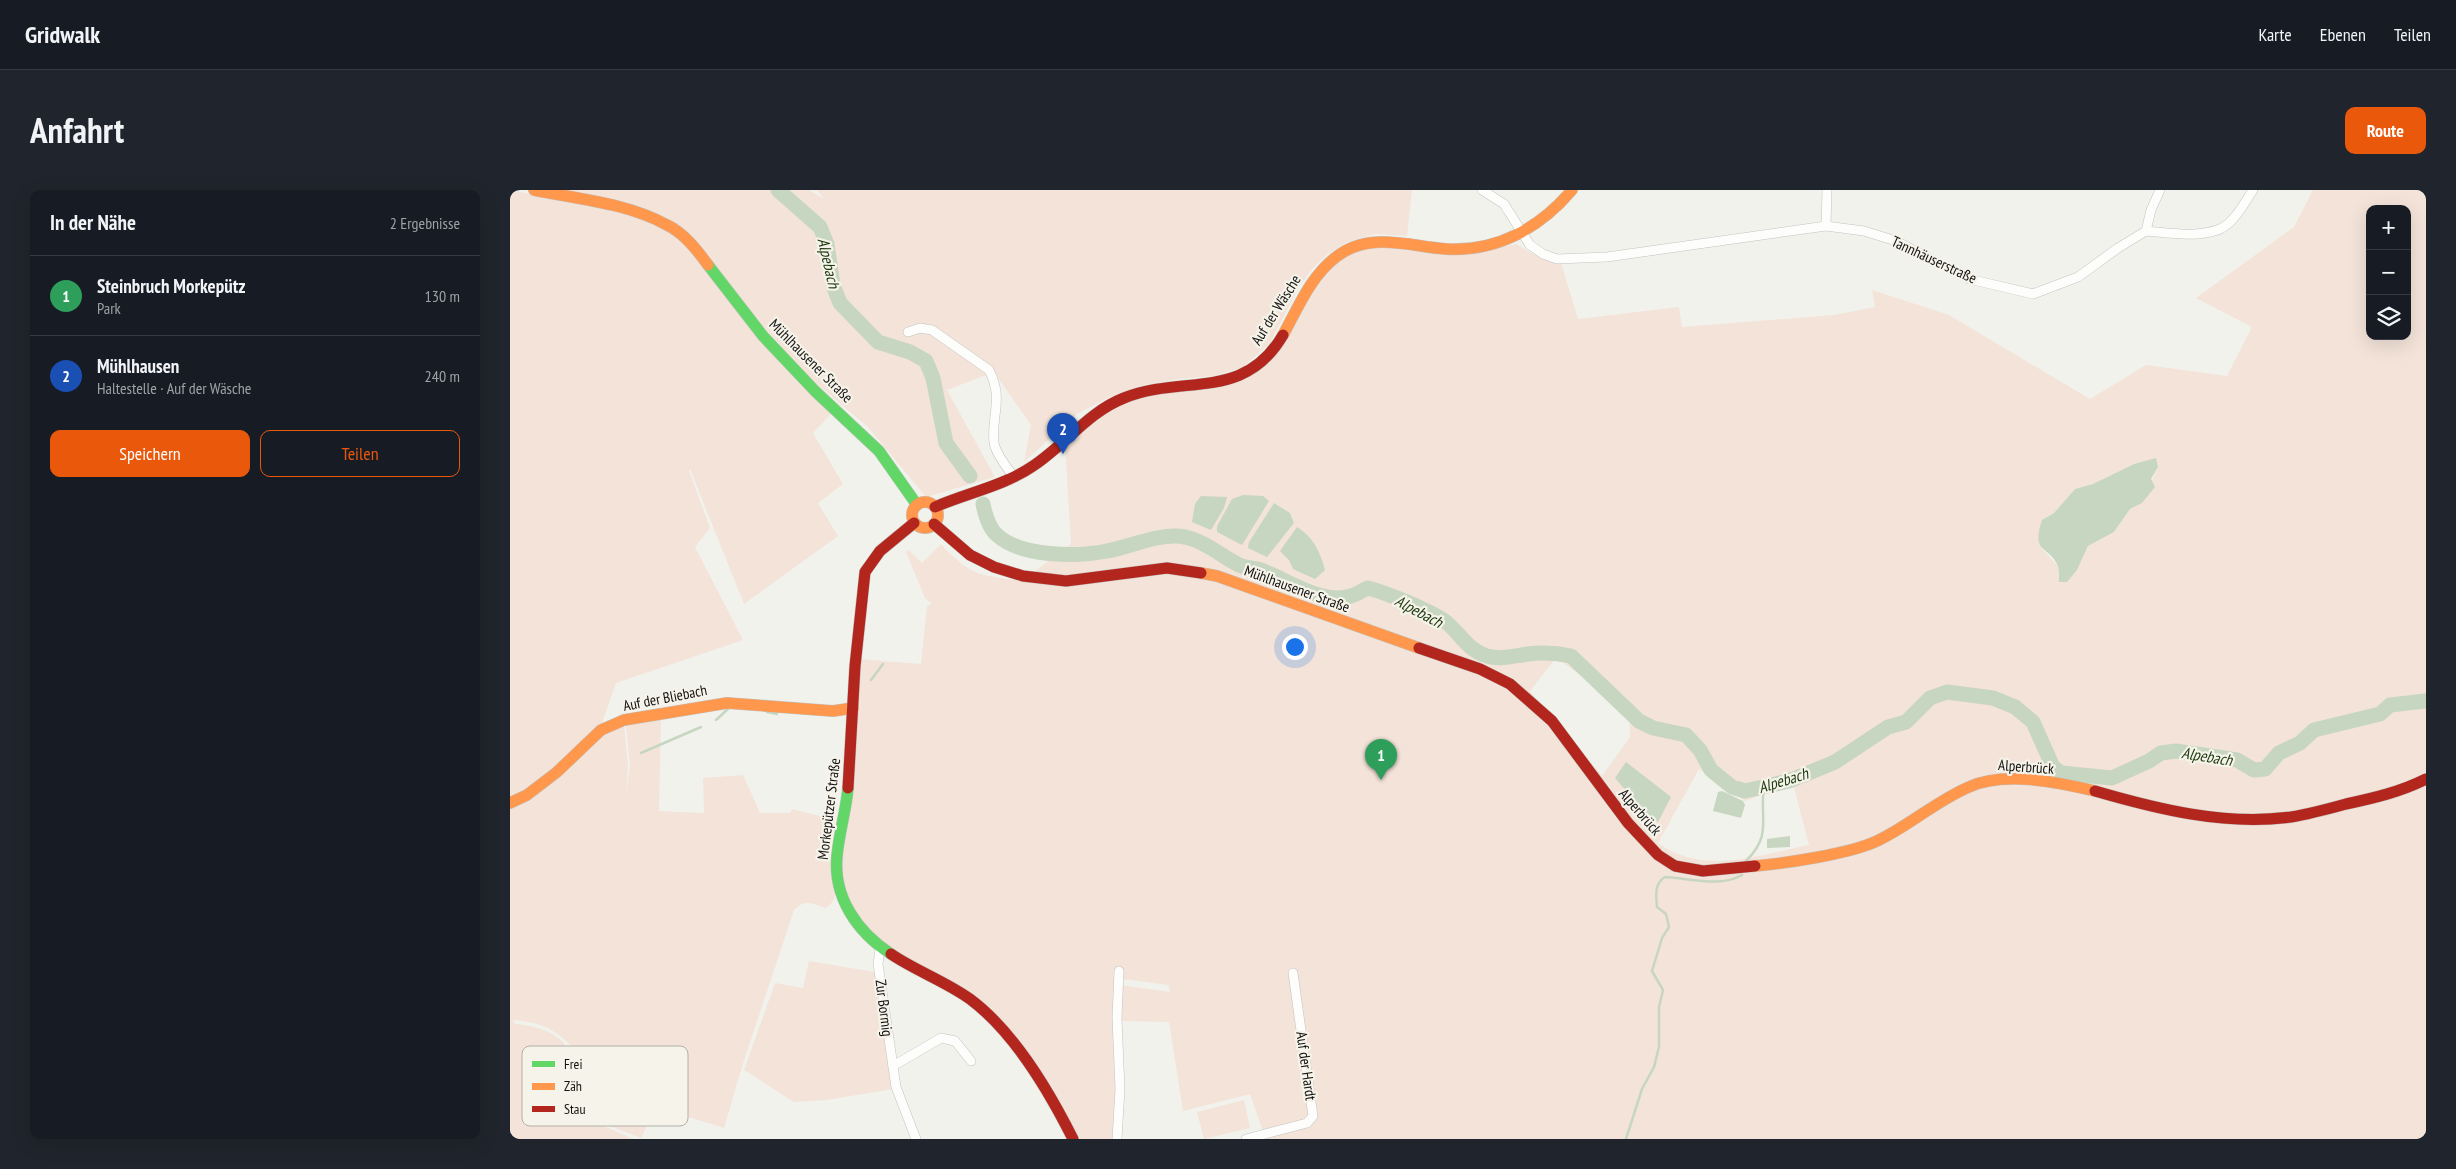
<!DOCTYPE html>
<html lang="de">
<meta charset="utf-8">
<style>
body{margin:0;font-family:"PT Sans Narrow",sans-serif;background:#20242c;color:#f1f3f6}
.controls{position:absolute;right:15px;top:15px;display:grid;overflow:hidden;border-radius:10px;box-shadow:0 5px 20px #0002}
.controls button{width:45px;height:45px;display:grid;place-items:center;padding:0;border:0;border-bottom:1px solid #363941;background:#171b24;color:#f1f3f6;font:25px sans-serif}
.you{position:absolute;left:784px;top:456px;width:18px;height:18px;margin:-12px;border:4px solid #fff;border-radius:50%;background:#1a73e8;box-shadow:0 0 0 8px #1a73e833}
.badge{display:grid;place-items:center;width:32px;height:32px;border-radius:50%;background:#ea580c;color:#fff;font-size:16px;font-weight:700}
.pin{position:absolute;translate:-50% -41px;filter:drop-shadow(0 1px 2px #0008)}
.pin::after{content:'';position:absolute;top:26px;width:18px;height:15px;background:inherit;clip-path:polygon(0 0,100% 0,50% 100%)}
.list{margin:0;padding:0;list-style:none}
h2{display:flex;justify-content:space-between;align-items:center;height:65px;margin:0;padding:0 20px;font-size:21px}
h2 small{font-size:16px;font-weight:400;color:#9ea1a6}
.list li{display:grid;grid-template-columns:32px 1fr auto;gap:15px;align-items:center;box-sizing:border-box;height:80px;padding:0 20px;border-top:1px solid #363941}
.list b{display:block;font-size:19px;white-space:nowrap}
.list p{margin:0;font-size:16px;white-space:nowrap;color:#9ea1a6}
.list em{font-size:16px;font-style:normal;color:#9ea1a6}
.actions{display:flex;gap:10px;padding:15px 20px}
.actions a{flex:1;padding:11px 0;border:1px solid #ea580c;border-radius:10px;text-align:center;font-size:18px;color:#ea580c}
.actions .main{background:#ea580c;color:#fff}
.icon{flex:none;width:28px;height:28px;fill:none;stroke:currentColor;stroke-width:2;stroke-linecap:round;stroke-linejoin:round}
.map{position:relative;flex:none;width:1916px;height:949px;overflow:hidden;border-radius:10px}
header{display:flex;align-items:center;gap:30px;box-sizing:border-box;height:70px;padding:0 25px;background:#171b24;border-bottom:1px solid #363941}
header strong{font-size:24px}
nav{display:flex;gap:28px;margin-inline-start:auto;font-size:18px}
.intro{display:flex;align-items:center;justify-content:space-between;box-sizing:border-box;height:120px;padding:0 30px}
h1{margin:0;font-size:35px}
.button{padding:12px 22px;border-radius:10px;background:#ea580c;color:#fff;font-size:18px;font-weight:700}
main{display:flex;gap:30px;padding:0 30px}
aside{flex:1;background:#171b24;border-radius:10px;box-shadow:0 5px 20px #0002}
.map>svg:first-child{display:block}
.green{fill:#f3e3d9;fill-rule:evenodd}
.water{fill:#c7d6c0}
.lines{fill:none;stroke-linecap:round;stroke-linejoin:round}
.stream{stroke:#c7d6c0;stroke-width:2.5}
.river{stroke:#c7d6c0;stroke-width:15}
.street-casing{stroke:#c3c3bf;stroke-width:10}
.fast-casing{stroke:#c3c3bf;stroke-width:12}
.slow-casing{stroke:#c3c3bf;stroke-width:12}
.jam-casing{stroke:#c3c3bf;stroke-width:12}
.street{stroke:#fdfdfc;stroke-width:9}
.fast{stroke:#63d668;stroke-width:11}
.slow{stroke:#ff974d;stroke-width:11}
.jam{stroke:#b3261e;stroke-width:11}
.labels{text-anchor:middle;stroke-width:4.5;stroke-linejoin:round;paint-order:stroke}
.street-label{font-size:15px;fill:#13120f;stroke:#f5f3ea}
.water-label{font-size:16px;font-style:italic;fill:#1d3a0e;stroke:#f5f3ea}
.key{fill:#f5f3ea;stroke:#b1b0a8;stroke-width:1}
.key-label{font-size:14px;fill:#13120f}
</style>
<header>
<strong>Gridwalk</strong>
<nav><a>Karte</a><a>Ebenen</a><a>Teilen</a></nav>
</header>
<div class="intro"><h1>Anfahrt</h1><a class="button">Route</a></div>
<main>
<aside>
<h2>In der Nähe<small>2 Ergebnisse</small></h2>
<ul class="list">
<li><span class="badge" style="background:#2e9e5b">1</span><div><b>Steinbruch Morkepütz</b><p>Park</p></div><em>130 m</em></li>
<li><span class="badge" style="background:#1a4fb4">2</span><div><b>Mühlhausen</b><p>Haltestelle · Auf der Wäsche</p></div><em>240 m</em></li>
</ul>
<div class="actions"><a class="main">Speichern</a><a>Teilen</a></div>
</aside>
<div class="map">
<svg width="1916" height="949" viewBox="0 0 1916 949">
<rect width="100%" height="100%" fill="#f2f2ed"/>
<g class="green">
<path d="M 0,0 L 116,23 L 163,42 L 321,224 L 303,243 L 333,294 L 308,313 L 328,346 L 234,414 L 180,279 L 179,281 L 200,338 L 185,357 L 233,450 L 106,493 L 90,539 L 93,545 L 114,535 L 118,576 L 116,605 L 120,576 L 116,535 L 151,528 L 149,621 L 194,623 L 193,588 L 233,585 L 250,623 L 280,623 L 282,619 L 313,627 L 320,631 L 317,665 L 323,670 C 324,686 332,710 315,718 C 301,713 295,709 284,720 L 231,880 L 214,938 L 146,917 L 131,948 C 112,940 67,926 55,910 L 64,870 L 63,858 C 45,838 29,832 3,830 L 5,834 C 24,835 60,844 59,869 C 59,883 54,899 52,912 L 58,920 L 123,949 L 0,949 Z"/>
<path d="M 44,0 L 299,0 L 314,9 L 307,0 L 902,0 L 897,46 L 865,44 L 837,52 L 819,63 L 803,78 L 789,97 L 760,153 L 733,177 L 704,186 L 669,189 L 633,195 L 600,207 L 567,224 L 514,272 L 521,235 L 484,182 L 437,200 L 485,287 L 416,307 L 358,237 L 302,190 L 259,143 L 172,37 L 147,24 Z"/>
<path d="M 1803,0 L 1916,0 L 1916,949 L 749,949 L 755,947 L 740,904 L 673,921 L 659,832 L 610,831 L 610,795 L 660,802 L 659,795 L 605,788 L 603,830 L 606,894 L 603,949 L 568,949 L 488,829 L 370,754 L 345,725 L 335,703 L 331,681 L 350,469 L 411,474 L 417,416 L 422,414 L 415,408 L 396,362 L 399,360 L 412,373 L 431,354 C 462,388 472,385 512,391 L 561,354 L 555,253 L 588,227 L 629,207 L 744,181 L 800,100 L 827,68 L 866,55 L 961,63 L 1006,54 C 1021,63 1034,71 1051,73 L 1068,129 L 1169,117 L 1172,137 L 1324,125 L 1365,117 L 1362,100 L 1439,125 L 1580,209 L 1636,175 L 1717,186 L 1742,137 L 1686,108 L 1784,37 ZM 1860,19 L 1897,19 L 1897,146 L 1860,146 ZM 1646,269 L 1648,277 L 1632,313 L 1620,319 L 1604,342 L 1578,356 L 1567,380 L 1549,392 L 1548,376 L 1531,358 L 1532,330 L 1544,323 L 1565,299 L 1583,294 L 1624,274 ZM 722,309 L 759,311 L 732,354 L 707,342 L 707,336 ZM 764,313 L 780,323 L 784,333 L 771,348 L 739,352 ZM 1046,468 L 1119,519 L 1120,547 L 1092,586 L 1020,501 ZM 1189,579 L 1235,611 L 1283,594 L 1299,655 C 1249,665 1193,686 1148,653 Z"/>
<path d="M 299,771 L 365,782 L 383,899 L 317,910 L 284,912 L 234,880 L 265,793 L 293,798 Z"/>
<path d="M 734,910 L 740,938 L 694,949 L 687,922 Z"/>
</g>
<g class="water">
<path d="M 1646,268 L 1648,277 L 1641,289 L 1645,297 L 1632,313 L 1620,319 L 1604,342 L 1578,356 L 1567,380 L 1557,392 L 1549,392 C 1549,387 1549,380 1548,376 C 1538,354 1521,365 1532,330 L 1544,323 L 1565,299 L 1583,294 L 1624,274 Z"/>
<path d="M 733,305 L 753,306 L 759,311 L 732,355 L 707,342 L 707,336 L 722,309 Z"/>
<path d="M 691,306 L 717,307 L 714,318 L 701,340 L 682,332 L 685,314 Z"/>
<path d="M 764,313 L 780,323 L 784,333 L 757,367 L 738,358 L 739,352 Z"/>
<path d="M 787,337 C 803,347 810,361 815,380 L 805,389 L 783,379 L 779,370 L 770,361 Z"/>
<path d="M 1116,572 L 1161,607 L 1148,632 L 1137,625 L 1105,588 Z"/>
<path d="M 1212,601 L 1233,611 L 1235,615 L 1231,628 L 1203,621 L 1208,602 Z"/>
<path d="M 1280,646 L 1280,657 L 1257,658 L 1257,649 Z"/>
</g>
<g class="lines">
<g class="stream">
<path d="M 361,490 L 373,474"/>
<path d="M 257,522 L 267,524"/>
<path d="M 206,530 L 219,518"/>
<path d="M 131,563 L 191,537"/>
<path d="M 1236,671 C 1263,644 1249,629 1254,597"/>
<path d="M 1116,949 L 1132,899 L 1144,877 L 1149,857 L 1149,817 L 1153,800 L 1142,781 L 1152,748 L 1159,737 L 1156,724 L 1147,717 C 1146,707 1144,693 1155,687 C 1179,688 1210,698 1232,685"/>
</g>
<g class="river">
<path d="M 268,0 L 310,37 L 317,54 L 323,95 L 330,113 L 368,152 L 400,162 L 416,171 L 423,188 L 436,253 L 460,286"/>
<path d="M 473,314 C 475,324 479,338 487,345 C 511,367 567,367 597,361 C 620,357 644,345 668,346 C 692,348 709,365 729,375 C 736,378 744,378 751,380 C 778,390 811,415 841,406 C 847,404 853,400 858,398 C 877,403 921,421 936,432 C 952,445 956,459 977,466 C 991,470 1004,466 1018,464 C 1033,462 1047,463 1061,466 L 1129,531 L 1143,538 L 1176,545 L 1190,560 L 1201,580 L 1222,597 L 1235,601 L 1279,591 L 1325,572 L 1378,537 L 1396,532 L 1420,508 L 1437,502 L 1483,508 L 1505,517 L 1523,532 L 1543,577 L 1551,583 L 1602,588 L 1639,571 L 1651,563 L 1666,561 L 1727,570 L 1744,580 L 1755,579 L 1769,563 L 1790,553 L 1804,540 L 1870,524 L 1880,515 L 1916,511"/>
</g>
<g class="street-casing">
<g id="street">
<path d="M 972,0 L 994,14 L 1020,55 L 1033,64 L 1047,69 L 1097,67 L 1316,36 L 1354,41 L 1386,51 L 1459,89 L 1523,104 L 1568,87 L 1608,58 L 1636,41 L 1641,20 L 1650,0"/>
<path d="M 1316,36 L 1317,0"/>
<path d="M 1636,41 C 1659,43 1688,48 1710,39 C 1724,33 1735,12 1743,0"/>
<path d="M 398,142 L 410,138 L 422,140 L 479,180 C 494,209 481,225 484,253 C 486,264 497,278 504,287"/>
<path d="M 370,759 L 368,774 L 386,897 L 406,949"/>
<path d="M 383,876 L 431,848 L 445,851 L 461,871"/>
<path d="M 607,949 L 610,899 L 607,828 L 609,781"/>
<path d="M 736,949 L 797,933 L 803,926 L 783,783"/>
</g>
</g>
<g class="fast-casing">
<g id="fast">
<path d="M 198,75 L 253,146 L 305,201 L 369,261 L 407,315"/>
<path d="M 338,598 C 336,621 329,643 327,666 C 323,707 347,742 381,764"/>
</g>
</g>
<g class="slow-casing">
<g id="slow">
<path d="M 24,0 C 68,9 117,13 157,35 C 174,43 187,60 198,75"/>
<path d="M 773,145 C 788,118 800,87 826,67 C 859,41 898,56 936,59 C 987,62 1030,38 1062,0"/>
<circle cx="415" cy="325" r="13"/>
<path d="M 691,383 L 707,386 L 909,458"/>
<path d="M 0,613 L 17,605 L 47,582 L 91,540 L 114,530 L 217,513 L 323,521 L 343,518"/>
<path d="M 1245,676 C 1277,673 1339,664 1367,651 C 1399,636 1426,611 1459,597 C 1494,581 1548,592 1585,601"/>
</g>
</g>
<g class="jam-casing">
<g id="jam">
<path d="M 425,317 C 457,303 494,296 523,276 C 555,255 578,222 614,208 C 674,184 734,212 773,145"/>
<path d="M 424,334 L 460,365 L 484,377 L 513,386 L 556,391 L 657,378 L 691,383"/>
<path d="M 909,458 L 970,479 L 1000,494 L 1042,531 L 1118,633 L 1148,665 L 1165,676 L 1193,681 L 1245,676"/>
<path d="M 338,598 L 345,476 L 355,382 L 370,361 L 404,333"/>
<path d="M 1585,601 C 1647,619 1715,636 1781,627 C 1799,624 1818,619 1836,614 C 1864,608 1890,602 1916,589"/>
<path d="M 381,764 C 406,781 435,791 460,809 C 503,841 539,901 563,949"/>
</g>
</g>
<use href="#street" class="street"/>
<use href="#fast" class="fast"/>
<use href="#slow" class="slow"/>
<use href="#jam" class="jam"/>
</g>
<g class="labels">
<g class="street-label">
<text transform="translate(1424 70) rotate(25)" y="5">Tannhäuserstraße</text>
<text transform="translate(766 120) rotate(-58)" y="5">Auf der Wäsche</text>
<text transform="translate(301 171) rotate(45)" y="5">Mühlhausener Straße</text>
<text transform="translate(787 399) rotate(20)" y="5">Mühlhausener Straße</text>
<text transform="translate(155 508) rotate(-11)" y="5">Auf der Bliebach</text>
<text transform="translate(1516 577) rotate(4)" y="5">Alperbrück</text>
<text transform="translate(319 619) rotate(-83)" y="5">Morkepützer Straße</text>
<text transform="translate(1130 622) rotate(49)" y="5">Alperbrück</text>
<text transform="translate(374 818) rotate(83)" y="5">Zur Bormig</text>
<text transform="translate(796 876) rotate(82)" y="5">Auf der Hardt</text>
</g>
<g class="water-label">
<text transform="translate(319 73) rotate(77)" y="6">Alpebach</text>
<text transform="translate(909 421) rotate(28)" y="6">Alpebach</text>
<text transform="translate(1697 566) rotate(9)" y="6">Alpebach</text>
<text transform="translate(1273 590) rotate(-17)" y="6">Alpebach</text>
</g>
</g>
<rect x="12" y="856" width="166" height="80" rx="8" class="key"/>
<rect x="22" y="871" width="23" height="6" fill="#63d668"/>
<rect x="22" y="893" width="23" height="7" fill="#ff974d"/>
<rect x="22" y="916" width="23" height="6" fill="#b3261e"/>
<g class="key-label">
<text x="54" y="879">Frei</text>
<text x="54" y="901">Zäh</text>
<text x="54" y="924">Stau</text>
</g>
</svg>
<div class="controls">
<button>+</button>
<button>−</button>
<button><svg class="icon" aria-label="layers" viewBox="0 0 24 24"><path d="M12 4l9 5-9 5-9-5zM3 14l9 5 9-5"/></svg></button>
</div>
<div class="you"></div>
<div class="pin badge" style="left:871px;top:590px;background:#2e9e5b">1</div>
<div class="pin badge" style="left:553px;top:264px;background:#1a4fb4">2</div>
</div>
</main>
